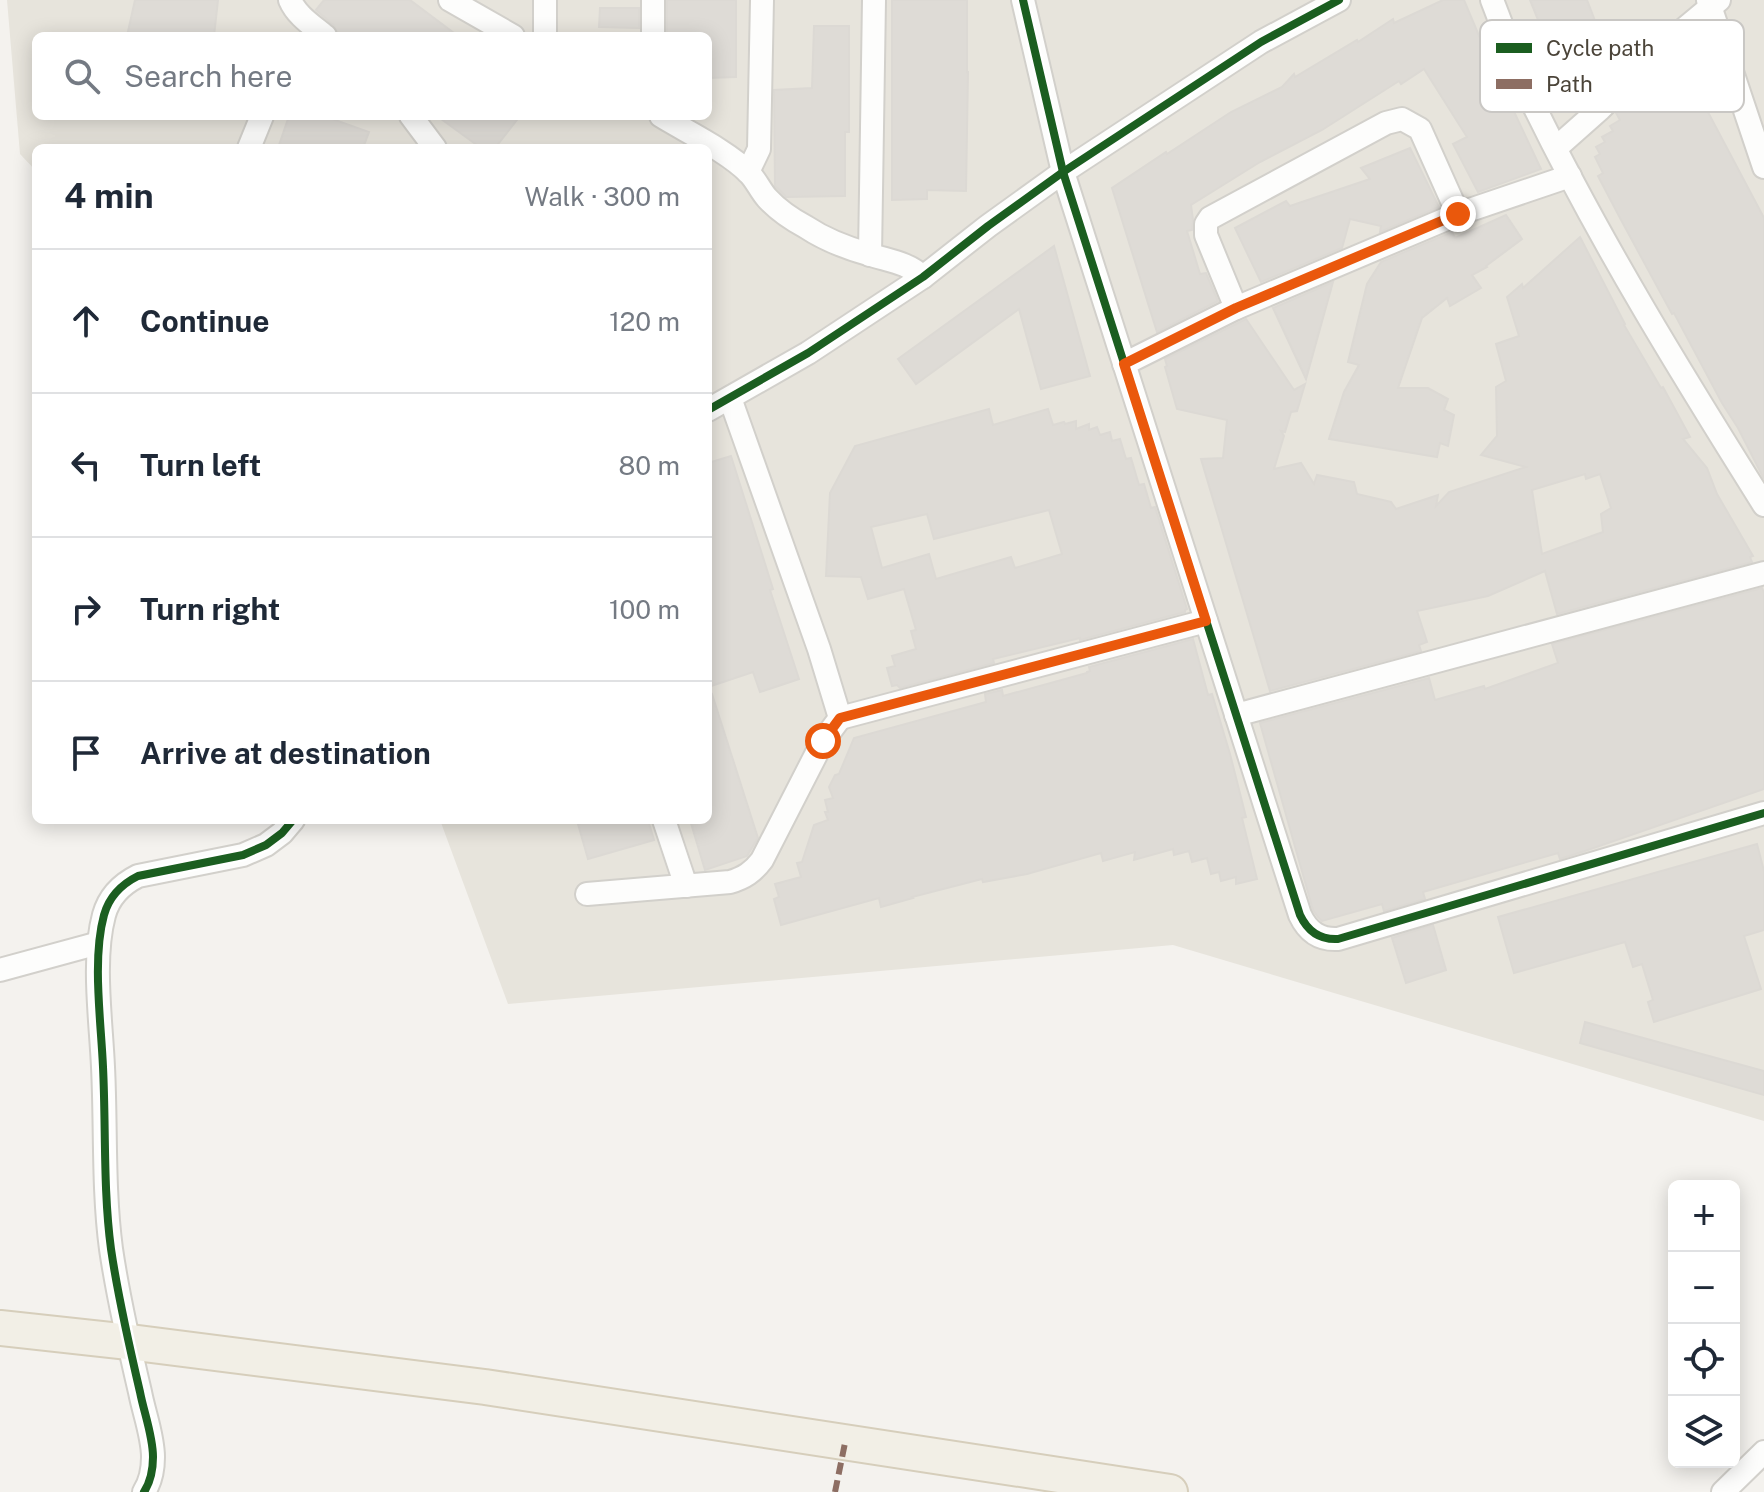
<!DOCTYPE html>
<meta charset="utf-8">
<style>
body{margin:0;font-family:"Public Sans",sans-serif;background:#f6f6f7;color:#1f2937}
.controls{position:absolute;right:24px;bottom:24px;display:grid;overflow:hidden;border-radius:12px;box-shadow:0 4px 20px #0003}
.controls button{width:72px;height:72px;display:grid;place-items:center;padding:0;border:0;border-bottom:2px solid #e0e1e3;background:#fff;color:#1f2937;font:40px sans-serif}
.stop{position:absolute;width:24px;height:24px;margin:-18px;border:6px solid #ea580c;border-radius:50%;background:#fff}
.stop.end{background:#ea580c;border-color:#fff;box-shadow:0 2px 8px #0008}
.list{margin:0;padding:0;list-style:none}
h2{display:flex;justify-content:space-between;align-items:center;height:104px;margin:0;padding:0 32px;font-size:34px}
h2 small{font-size:26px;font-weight:400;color:#747a83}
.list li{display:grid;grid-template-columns:52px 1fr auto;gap:24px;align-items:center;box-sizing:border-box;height:144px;padding:0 32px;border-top:2px solid #e0e1e3}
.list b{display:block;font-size:30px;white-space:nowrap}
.list em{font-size:26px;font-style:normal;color:#747a83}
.icon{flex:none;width:44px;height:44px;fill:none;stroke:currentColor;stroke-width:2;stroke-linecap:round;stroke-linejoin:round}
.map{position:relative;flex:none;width:1764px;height:1492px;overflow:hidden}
.search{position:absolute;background:#fff;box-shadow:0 4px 20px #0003;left:32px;top:32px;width:680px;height:88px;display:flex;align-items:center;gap:20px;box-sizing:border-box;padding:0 28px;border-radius:12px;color:#747a83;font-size:30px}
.panel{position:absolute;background:#fff;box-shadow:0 4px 20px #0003;left:32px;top:144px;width:680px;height:680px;border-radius:12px}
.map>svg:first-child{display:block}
.residential{fill:#e7e4dc;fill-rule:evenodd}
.building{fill:#dedbd6;stroke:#dcd9d4;stroke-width:2;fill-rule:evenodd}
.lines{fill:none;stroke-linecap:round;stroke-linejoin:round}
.street-casing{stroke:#d2d0cb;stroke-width:26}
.primary-casing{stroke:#d6cebb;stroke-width:38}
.street{stroke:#fdfdfc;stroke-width:22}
.primary{stroke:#f2efe6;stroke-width:34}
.quiet{stroke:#8d6e63;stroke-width:6;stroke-dasharray:12 6;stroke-linecap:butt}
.cycleway-casing{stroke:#fff;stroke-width:13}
.cycleway{stroke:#1b5e20;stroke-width:8}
.route{stroke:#ea580c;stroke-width:10}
.key{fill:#fff;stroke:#c9c7c4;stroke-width:2}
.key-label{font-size:22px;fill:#4b4439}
</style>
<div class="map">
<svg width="1764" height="1492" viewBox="0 0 1764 1492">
<rect width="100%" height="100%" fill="#f4f2ee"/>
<path class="residential" d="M 7,0 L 1764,0 L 1764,1121 L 1173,945 L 508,1004 L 440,820 L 708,820 L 708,148 L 36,148 L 36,171 L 20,154 ZM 36,36 L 708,36 L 708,116 L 36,116 Z"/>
<g class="building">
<path d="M 135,0 L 218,0 L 214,36 L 198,34 L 198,36 L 127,36 Z"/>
<path d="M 324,0 L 410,0 L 458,36 L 339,36 L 334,26 L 316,10 Z"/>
<path d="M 667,0 L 736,0 L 736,77 L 708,78 L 708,36 L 667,36 Z"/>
<path d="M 892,0 L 967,0 L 967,72 L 968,72 L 966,191 L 927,190 L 927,199 L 892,200 Z"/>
<path d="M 1443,0 L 1464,0 L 1485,50 L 1541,169 L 1478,192 L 1453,144 L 1467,137 L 1424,69 L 1401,84 L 1399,81 L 1322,130 L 1260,162 L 1191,205 L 1193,220 L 1192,230 L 1187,231 L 1200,274 L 1206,273 L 1218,301 L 1157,332 L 1112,188 L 1166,152 L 1167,154 L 1231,112 L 1282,87 L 1294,74 L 1295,77 L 1357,40 L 1358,42 L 1393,19 L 1394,23 Z"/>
<path d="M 1530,0 L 1587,0 L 1612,65 L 1565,87 Z"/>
<path d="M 600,8 L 639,8 L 639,28 L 599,27 Z"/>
<path d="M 814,26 L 849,26 L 849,132 L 845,132 L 845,196 L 786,197 L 775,186 L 774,90 L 812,88 Z"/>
<path d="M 1683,65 L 1764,218 L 1764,479 L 1738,428 L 1722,403 L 1674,313 L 1672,314 L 1620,218 L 1598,176 L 1603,173 L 1595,157 L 1600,154 L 1596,147 L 1605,142 L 1602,137 L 1613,131 L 1610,126 L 1620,120 L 1616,113 L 1641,99 L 1639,95 L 1647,90 L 1645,87 Z"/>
<path d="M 289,116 L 324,116 L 369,132 L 363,148 L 278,148 Z"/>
<path d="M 437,116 L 520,116 L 495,148 L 481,148 Z"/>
<path d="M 1410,148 L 1439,207 L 1380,232 L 1381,226 L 1350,219 L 1342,248 L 1261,282 L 1235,228 L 1286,201 L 1290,206 L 1370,179 L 1361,168 Z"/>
<path d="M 1506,215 L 1522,239 L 1486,266 L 1487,267 L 1472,275 L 1481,288 L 1450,306 L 1447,298 L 1422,318 L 1398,388 L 1428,388 L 1448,399 L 1444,410 L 1454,415 L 1448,446 L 1440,443 L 1437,457 L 1329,439 L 1344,392 L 1359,365 L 1348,362 L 1367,284 L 1381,262 L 1452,232 L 1455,238 Z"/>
<path d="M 1580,237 L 1625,324 L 1624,325 L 1661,388 L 1663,387 L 1690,437 L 1683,439 L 1707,468 L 1717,494 L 1753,556 L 1750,557 L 1752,562 L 1557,614 L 1545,571 L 1488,596 L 1417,611 L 1427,642 L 1419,645 L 1421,651 L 1270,691 L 1201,459 L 1223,458 L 1227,420 L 1177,409 L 1165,367 L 1167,366 L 1165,359 L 1246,319 L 1294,390 L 1305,384 L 1297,411 L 1291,412 L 1285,432 L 1281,431 L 1284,436 L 1274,469 L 1301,463 L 1314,484 L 1317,475 L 1354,482 L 1357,494 L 1391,502 L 1396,509 L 1438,495 L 1436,506 L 1449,492 L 1526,467 L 1481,455 L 1497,436 L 1496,387 L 1506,381 L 1496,344 L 1519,336 L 1507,297 L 1522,284 L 1523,288 ZM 1585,474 L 1586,479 L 1600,474 L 1611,508 L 1601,514 L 1603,532 L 1542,554 L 1532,490 Z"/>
<path d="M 1054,246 L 1090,376 L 1041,389 L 1019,309 L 916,384 L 898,359 Z"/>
<path d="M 1333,282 L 1306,379 L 1273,308 Z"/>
<path d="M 989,409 L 993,425 L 1048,409 L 1053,425 L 1064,422 L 1065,424 L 1076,421 L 1076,429 L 1089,424 L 1089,430 L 1097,427 L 1100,435 L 1110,432 L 1112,441 L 1120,439 L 1126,459 L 1131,458 L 1139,485 L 1144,484 L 1151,508 L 1155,507 L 1187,609 L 1185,610 L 1185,612 L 1080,640 L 1080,638 L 993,659 L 994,663 L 900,688 L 897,685 L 892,686 L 887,668 L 895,666 L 892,656 L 916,649 L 911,631 L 916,630 L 904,589 L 868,599 L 861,577 L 826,576 L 830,493 L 855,446 ZM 1049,510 L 1062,554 L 1015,568 L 1011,557 L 936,579 L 929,554 L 882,568 L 871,527 L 927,514 L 934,539 Z"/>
<path d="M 731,456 L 773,589 L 770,590 L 799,679 L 760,692 L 753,672 L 708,687 L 708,463 Z"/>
<path d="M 1762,588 L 1764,593 L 1764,789 L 1582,852 L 1560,859 L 1558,853 L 1423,892 L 1425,899 L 1384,911 L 1382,904 L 1322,921 L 1318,917 L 1313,910 L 1260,723 L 1429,678 L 1435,700 L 1484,686 L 1485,689 L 1558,663 L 1552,644 Z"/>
<path d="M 1193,639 L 1208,695 L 1212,694 L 1230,754 L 1246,817 L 1242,818 L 1257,879 L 1236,884 L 1236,877 L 1221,881 L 1219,872 L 1211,874 L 1207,858 L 1192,862 L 1189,851 L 1174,855 L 1173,849 L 1134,860 L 1135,852 L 1103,861 L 1101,853 L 1027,874 L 983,882 L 982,879 L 912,897 L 913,898 L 881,907 L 879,898 L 781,925 L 774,899 L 779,897 L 775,884 L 801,877 L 797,863 L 802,862 L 814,825 L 828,820 L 825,812 L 828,812 L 825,800 L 833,798 L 829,787 L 835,775 L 839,774 L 854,738 L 986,702 L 985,694 L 1002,690 L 1003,696 L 1087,673 L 1087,672 L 1090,671 L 1089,667 Z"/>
<path d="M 712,694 L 758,838 L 747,856 L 705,870 L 690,820 L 708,820 L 708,695 Z"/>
<path d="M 593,820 L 648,820 L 654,840 L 588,859 L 578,824 Z"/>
<path d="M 1757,844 L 1764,871 L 1764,930 L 1744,936 L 1761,989 L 1654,1022 L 1648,1002 L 1653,1000 L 1642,964 L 1633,967 L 1625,942 L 1514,973 L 1498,917 Z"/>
<path d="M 1433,925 L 1446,970 L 1406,983 L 1392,938 Z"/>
<path d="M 1585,1022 L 1764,1071 L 1764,1095 L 1580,1043 Z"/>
</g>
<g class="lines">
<g class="street-casing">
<g id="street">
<path d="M 290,0 C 297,16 312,25 325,36"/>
<path d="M 450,0 L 513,36"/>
<path d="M 653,0 L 653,36"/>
<path d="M 1023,0 L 1063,172 L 1300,915 C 1308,932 1320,940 1338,939 L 1764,813"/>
<path d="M 1492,0 C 1506,36 1519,73 1535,108 C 1602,245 1683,376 1764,505"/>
<path d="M 1708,0 L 1764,167"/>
<path d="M 545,36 L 545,0"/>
<path d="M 411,116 L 435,148"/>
<path d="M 661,116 C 687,132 727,151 749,173 C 756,180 760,190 767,198 C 778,210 791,219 806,227 C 824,239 847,248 868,254 C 889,261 907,262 923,277"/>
<path d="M 249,148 L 262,116"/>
<path d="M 1556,148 L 1600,109 L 1665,45 L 1719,0"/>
<path d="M 748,172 L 759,149 L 762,0"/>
<path d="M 870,255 L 874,0"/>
<path d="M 1236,308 L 1206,235 L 1206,224 L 1210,218 L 1386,123 L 1402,119 L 1420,129 L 1458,214"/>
<path d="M 1124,364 L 1236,308 L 1458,214 L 1570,176"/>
<path d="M 708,410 L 808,353 L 923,277 L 988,226 L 1063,172 L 1261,42 L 1339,0"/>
<path d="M 1236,715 L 1764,573"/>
<path d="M 840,718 L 1206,621"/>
<path d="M 664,820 L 686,886"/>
<path d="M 587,894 L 730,882 C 744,878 753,872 762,860 L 823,741 L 840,718 L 819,649 L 730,398"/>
<path d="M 0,970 L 99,943"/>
<path d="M 144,1492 C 151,1481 153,1470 153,1457 C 153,1436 144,1413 140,1392 C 129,1345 118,1297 111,1249 C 103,1189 106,1127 103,1067 C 101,1021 92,959 104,915 C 109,897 122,884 138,876 L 243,855 L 266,845 L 282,833 L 293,820"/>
<path d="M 1723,1492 L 1764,1452"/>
</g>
</g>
<g class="primary-casing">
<path id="primary" d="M 0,1328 L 129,1342 L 485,1387 L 1170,1492"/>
</g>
<use href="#street" class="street"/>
<use href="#primary" class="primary"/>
<path class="quiet" d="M 835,1492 L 845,1443"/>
<g class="cycleway-casing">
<g id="cycleway">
<path d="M 1023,0 L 1063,172 L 1300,915 C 1308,932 1320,940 1338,939 L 1764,813"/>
<path d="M 708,410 L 808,353 L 923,277 L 988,226 L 1063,172 L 1261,42 L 1339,0"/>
<path d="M 144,1492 C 151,1481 153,1470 153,1457 C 153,1436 144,1413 140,1392 C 129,1345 118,1297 111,1249 C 103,1189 106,1127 103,1067 C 101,1021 92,959 104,915 C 109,897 122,884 138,876 L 243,855 L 266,845 L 282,833 L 293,820"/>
</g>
</g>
<use href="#cycleway" class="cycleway"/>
</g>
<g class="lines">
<path class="route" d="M 823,741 L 840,718 L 1206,621 L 1124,364 L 1236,308 L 1458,214"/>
</g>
<rect x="1480" y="20" width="264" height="92" rx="12" class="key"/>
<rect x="1496" y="43" width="36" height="10" fill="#1b5e20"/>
<rect x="1496" y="79" width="36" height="10" fill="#8d6e63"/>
<g class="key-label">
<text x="1546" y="56">Cycle path</text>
<text x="1546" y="92">Path</text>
</g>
</svg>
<div class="controls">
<button>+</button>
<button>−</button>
<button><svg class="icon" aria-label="locate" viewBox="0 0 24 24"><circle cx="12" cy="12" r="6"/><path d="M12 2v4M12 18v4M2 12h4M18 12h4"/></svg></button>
<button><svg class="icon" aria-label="layers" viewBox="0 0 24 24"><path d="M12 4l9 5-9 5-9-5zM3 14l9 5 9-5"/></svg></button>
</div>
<div class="stop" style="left:823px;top:741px"></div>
<div class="stop end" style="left:1458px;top:214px"></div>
<div class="search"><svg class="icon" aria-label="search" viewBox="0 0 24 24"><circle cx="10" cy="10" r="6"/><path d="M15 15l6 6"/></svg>Search here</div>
<section class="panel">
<h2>4 min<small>Walk · 300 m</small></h2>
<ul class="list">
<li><svg class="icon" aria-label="ahead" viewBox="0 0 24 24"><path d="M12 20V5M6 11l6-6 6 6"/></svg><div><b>Continue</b></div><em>120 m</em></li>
<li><svg class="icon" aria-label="left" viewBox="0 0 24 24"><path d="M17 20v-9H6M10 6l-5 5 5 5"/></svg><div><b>Turn left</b></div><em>80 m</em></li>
<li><svg class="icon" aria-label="right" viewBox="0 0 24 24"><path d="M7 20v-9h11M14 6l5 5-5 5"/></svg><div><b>Turn right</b></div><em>100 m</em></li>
<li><svg class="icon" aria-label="arrive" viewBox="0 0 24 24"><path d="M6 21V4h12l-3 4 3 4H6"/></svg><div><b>Arrive at destination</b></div></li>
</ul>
</section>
</div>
